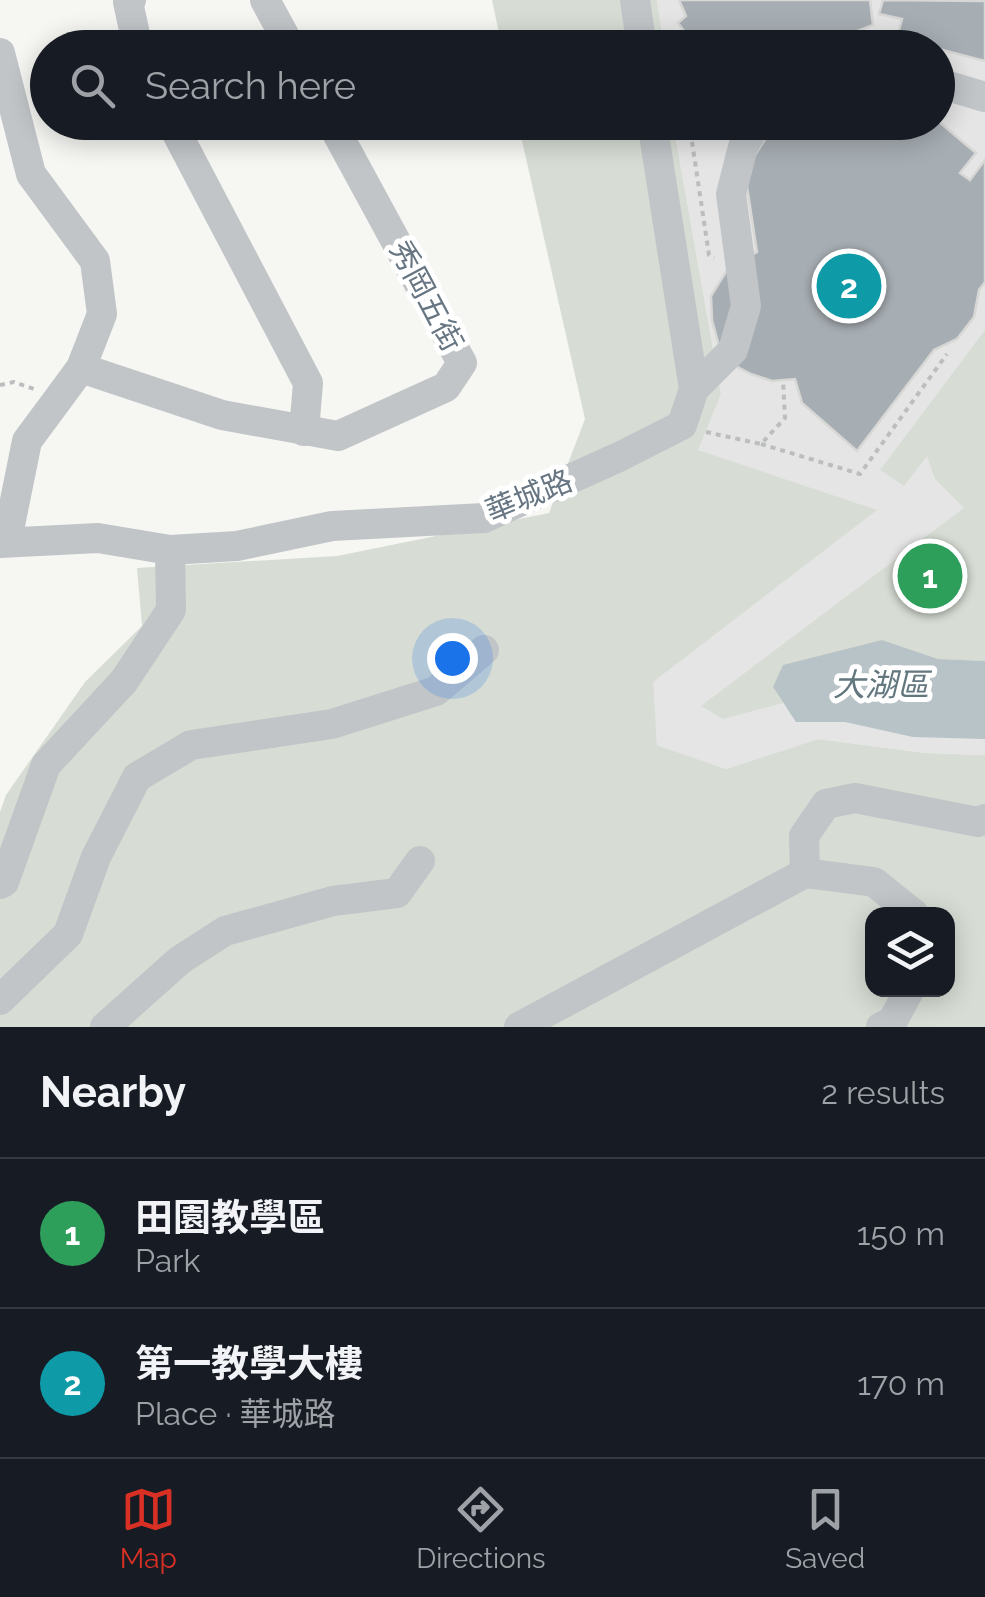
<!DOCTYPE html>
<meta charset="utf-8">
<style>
body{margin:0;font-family:Raleway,"Noto Sans TC",sans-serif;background:#20242c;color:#f1f3f6}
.controls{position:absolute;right:30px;bottom:30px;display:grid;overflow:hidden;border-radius:20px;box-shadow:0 5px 25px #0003}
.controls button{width:90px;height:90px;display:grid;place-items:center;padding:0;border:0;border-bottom:2px solid #363941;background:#171b24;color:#f1f3f6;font:50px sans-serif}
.you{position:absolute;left:452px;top:658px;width:35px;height:35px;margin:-25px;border:8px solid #fff;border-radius:50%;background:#1a73e8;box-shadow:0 0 0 15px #1a73e833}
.badge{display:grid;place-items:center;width:65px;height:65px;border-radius:50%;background:#d93025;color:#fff;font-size:32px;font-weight:700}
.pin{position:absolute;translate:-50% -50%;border:5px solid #fff;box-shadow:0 2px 10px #0006}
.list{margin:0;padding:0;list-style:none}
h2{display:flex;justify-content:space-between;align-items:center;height:130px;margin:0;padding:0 40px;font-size:42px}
h2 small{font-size:32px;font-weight:400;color:#9ea1a6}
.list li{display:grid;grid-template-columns:65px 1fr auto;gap:30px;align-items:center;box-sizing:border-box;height:150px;padding:0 40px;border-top:2px solid #363941}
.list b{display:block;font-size:38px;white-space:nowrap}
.list p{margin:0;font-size:32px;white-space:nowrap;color:#9ea1a6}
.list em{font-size:32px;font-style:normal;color:#9ea1a6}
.icon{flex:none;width:55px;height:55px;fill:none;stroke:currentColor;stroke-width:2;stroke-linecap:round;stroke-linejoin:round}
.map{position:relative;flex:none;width:985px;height:1027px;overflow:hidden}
.search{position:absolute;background:#171b24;box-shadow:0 5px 25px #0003;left:30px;right:30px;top:30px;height:110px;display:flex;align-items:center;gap:25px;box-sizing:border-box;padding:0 35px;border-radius:55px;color:#9ea1a6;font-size:38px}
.sheet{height:430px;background:#171b24}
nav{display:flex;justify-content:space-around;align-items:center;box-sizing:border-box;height:140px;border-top:2px solid #363941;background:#171b24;font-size:28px;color:#9ea1a6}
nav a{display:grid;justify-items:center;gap:5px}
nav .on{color:#d93025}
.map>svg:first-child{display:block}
.built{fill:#e4e5e4}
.green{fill:#d7ddd4;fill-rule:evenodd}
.water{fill:#b8c3c7}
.building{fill:#a7aeb3;stroke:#d7d7d5;stroke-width:2.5}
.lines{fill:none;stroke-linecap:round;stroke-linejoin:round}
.path{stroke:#bbbdbf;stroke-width:4;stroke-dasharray:5 5;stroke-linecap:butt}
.minor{stroke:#c1c5c8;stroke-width:30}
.labels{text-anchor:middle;stroke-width:10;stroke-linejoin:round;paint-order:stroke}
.street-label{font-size:30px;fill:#677682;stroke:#fff}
.water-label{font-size:32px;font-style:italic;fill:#63777f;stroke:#fff}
</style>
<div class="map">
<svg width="985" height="1027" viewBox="0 0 985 1027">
<rect width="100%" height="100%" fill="#f6f6f3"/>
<path class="built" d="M 657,0 L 985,0 L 985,755 L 925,753 L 818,739 L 726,769 L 657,745 L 652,682 L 876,510 L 697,450 L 721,394 L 673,123 L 938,122 L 938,48 L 664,47 Z"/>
<g class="green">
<path d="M 492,0 L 657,0 L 664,47 L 502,47 Z"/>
<path d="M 518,123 L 673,123 L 721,394 L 698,450 L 877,510 L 653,682 L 657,745 L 726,769 L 818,739 L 925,753 L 985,755 L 985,1027 L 0,1027 L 0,812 L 6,795 L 85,682 L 142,626 L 137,568 L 337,556 L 549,513 L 585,419 ZM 872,914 L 948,914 L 948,989 L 872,989 Z"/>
<path d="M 985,330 L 985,661 L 938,659 L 882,640 L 773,687 L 783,703 L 723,719 L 701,706 L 964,508 L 935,479 L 927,456 L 904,486 L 880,470 Z"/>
</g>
<path class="water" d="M 882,640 L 938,659 L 985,661 L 985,739 L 913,737 L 845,722 L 796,722 L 773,687 L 783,665 Z"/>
<g class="building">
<path d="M 679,0 L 870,0 L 873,25 L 842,37 L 846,48 L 686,48 L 683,42 L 688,36 L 678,23 L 686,16 Z"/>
<path d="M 883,0 L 985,1 L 985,61 L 897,38 L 902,19 L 879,14 Z"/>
<path d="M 938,121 L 976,153 L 960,173 L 970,180 L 985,160 L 985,282 L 979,290 L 974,317 L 957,339 L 934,350 L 857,451 L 802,403 L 795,379 L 772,381 L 751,374 L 732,364 L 721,353 L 712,320 L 711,296 L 729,267 L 757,252 L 746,180 L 752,160 L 774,125 Z"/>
</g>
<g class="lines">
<g class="path">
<path d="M 689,122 L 709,255 L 714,258"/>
<path d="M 0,385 L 14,382 L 34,389"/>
<path d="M 706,432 L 761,444 L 785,418 L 783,380"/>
<path d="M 761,444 L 860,474 L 947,354"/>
</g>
<g class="minor">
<path d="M 131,0 L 128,2 L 138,48"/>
<path d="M 265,0 L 291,48"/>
<path d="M 635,0 L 642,48"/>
<path d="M 0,53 L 31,174 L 95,261 L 102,314 L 81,368 L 27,441 L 7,540"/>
<path d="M 938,83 L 985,97"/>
<path d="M 171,122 L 308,383 L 304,431"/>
<path d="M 81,368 L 222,415 L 338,436 L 446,387 L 462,363 L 331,122"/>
<path d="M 694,389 L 733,350 L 746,306 L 731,194 L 743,147 L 757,122"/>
<path d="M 0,543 L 98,538 L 170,550 L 237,546 L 332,526 L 484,518 L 621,456 L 682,425 L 694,389 L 652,122"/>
<path d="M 805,873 L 804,836 L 826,804 L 855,798 L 978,822 L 985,819"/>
<path d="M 0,884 L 4,882 L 46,765 L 124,681 L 171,610 L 170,550"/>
<path d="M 0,1000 L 68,934 L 96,857 L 137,777 L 191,745 L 332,724 L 436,691 L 484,650"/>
<path d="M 105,1027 L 180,960 L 225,931 L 333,901 L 397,893 L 420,861"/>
<path d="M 519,1027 L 805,873 L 874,882 L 914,914"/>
<path d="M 881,1027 L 892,1022 L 910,989"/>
</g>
</g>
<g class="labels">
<g class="street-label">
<text transform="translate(426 296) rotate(62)" y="10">秀岡五街</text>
<text transform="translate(529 496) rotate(-22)" y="10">華城路</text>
</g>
<g class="water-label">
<text x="881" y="696">大湖區</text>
</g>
</g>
</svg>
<div class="controls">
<button><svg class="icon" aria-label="layers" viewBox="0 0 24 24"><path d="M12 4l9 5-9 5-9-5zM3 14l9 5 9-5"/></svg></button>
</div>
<div class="you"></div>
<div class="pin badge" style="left:930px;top:576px;background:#2e9e5b">1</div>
<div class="pin badge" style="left:849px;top:286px;background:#0f9aa8">2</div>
<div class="search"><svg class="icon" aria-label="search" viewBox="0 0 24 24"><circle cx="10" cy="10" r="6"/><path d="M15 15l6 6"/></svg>Search here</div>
</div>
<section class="sheet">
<h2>Nearby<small>2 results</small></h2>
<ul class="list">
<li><span class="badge" style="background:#2e9e5b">1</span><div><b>田園教學區</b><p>Park</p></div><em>150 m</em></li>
<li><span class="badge" style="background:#0f9aa8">2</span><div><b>第一教學大樓</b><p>Place · 華城路</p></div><em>170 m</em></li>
</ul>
</section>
<nav>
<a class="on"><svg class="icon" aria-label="map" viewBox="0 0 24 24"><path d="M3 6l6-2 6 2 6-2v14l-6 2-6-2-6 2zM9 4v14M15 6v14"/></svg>Map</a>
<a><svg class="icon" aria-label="directions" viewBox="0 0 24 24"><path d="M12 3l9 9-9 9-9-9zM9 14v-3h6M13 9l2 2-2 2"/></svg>Directions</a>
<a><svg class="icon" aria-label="saved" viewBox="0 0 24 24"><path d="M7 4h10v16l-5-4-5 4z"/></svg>Saved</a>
</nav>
